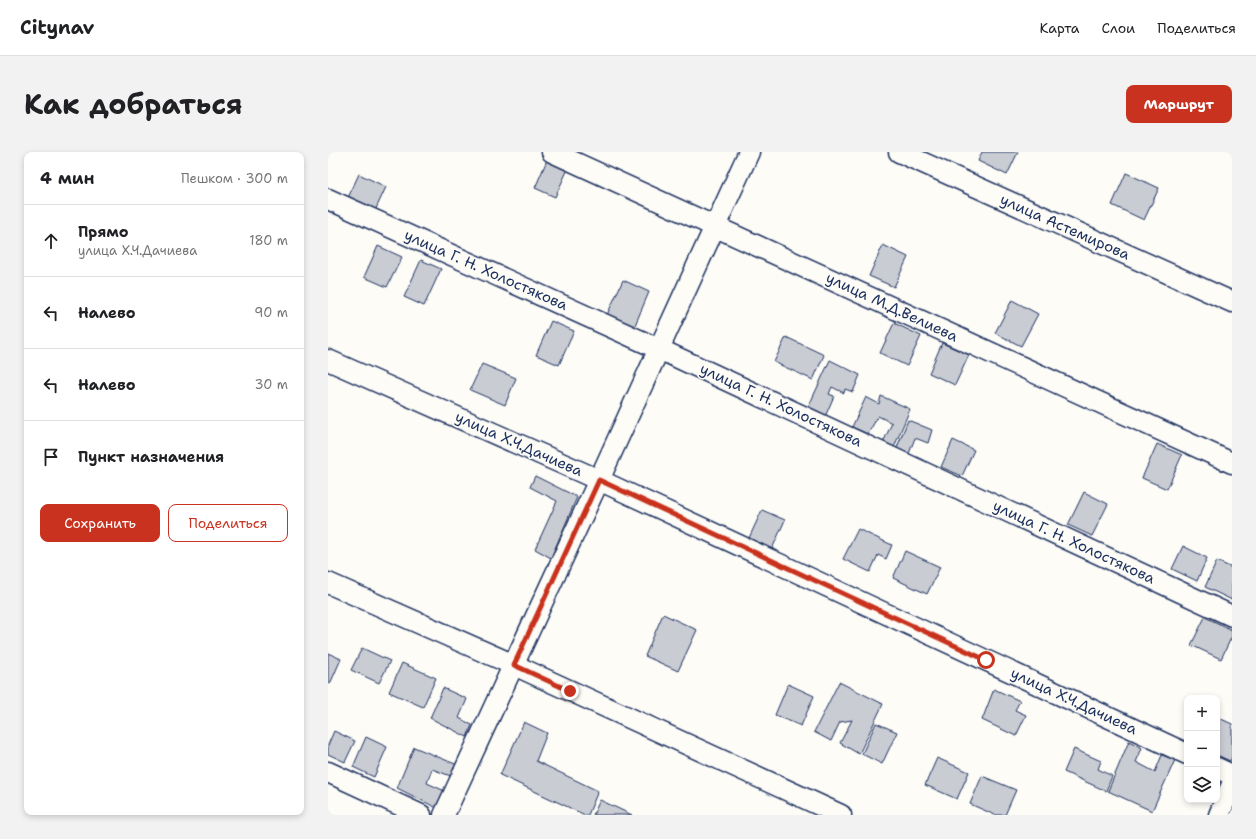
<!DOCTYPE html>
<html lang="ru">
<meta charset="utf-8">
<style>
body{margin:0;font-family:"Shantell Sans",sans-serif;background:#f2f2f2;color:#202124}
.controls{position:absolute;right:12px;bottom:12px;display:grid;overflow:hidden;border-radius:8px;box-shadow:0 2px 6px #0003}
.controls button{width:36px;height:36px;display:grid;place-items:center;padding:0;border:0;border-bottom:1px solid #e0e0e0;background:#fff;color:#202124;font:20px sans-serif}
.stop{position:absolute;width:12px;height:12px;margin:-9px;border:3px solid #c8321e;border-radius:50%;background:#fff}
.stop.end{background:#c8321e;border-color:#fff;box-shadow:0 1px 4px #0008}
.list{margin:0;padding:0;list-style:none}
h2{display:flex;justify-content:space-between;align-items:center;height:52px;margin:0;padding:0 16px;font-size:17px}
h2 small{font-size:13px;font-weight:400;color:#757577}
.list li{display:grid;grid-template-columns:26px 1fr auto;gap:12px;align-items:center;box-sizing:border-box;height:72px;padding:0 16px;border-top:1px solid #e0e0e0}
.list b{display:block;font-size:15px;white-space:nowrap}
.list p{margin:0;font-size:13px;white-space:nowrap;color:#757577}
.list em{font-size:13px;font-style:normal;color:#757577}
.actions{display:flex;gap:8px;padding:12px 16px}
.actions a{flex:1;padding:9px 0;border:1px solid #c8321e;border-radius:8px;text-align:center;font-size:14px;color:#c8321e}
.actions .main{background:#c8321e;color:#fff}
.icon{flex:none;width:22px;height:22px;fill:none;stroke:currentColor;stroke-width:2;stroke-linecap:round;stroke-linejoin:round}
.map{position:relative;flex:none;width:904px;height:663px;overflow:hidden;border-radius:8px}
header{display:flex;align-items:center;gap:24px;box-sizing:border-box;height:56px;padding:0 20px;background:#fff;border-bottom:1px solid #e0e0e0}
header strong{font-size:19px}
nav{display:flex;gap:22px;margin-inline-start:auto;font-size:14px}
.intro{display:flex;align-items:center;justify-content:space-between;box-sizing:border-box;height:96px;padding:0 24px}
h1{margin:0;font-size:28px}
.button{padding:10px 18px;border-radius:8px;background:#c8321e;color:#fff;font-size:14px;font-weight:700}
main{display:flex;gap:24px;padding:0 24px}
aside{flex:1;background:#fff;border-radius:8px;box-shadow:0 2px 6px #0003}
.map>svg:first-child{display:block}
.building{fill:#c9ccd3;stroke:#1b2f5e}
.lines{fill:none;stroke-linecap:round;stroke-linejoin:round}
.minor-casing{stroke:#1b2f5e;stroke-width:23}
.minor{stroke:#fdfcf7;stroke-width:20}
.route{stroke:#c8321e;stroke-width:5}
.labels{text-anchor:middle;stroke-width:3;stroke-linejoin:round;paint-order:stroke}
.street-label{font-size:15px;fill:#1b2f5e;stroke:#fdfcf7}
</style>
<header>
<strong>Citynav</strong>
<nav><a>Карта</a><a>Слои</a><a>Поделиться</a></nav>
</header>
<div class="intro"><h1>Как добраться</h1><a class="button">Маршрут</a></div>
<main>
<aside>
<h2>4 мин<small>Пешком · 300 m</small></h2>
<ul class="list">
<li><svg class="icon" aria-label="ahead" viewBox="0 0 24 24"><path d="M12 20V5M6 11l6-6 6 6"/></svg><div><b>Прямо</b><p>улица Х.Ч.Дачиева</p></div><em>180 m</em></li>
<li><svg class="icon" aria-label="left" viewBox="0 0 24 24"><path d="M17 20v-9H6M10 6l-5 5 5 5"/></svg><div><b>Налево</b></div><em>90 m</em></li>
<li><svg class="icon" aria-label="left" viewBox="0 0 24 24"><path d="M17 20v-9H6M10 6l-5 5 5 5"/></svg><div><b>Налево</b></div><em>30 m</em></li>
<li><svg class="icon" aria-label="arrive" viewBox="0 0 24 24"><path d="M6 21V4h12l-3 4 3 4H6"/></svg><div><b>Пункт назначения</b></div></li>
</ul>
<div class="actions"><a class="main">Сохранить</a><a>Поделиться</a></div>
</aside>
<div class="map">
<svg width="904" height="663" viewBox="0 0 904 663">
<rect width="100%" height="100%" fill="#fdfcf7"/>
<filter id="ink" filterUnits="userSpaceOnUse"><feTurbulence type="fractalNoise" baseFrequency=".025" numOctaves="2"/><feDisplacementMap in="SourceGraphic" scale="8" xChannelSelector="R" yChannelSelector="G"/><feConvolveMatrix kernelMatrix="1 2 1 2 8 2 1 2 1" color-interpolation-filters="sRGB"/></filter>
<g filter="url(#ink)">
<g class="building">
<path d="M 654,0 L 690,0 L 679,23 L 650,9 Z"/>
<path d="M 219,8 L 240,17 L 227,45 L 207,36 Z"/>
<path d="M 798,21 L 831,36 L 816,68 L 784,53 Z"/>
<path d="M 31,22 L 58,35 L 45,63 L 18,50 Z"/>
<path d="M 555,93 L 580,105 L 566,135 L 541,124 Z"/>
<path d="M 50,94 L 74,105 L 59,135 L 36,125 Z"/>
<path d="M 93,108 L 113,117 L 96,154 L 76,145 Z"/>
<path d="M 295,128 L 321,140 L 305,178 L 278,165 Z"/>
<path d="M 684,148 L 710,162 L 693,194 L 667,181 Z"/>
<path d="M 223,169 L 246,179 L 231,213 L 208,203 Z"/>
<path d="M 566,171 L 593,184 L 579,214 L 552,201 Z"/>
<path d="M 458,185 L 496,203 L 485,228 L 446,210 Z"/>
<path d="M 614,191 L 641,203 L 627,233 L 601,221 Z"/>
<path d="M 502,208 L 532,223 L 525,240 L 517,237 L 516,241 L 504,235 L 501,242 L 506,244 L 496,267 L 478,260 Z"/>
<path d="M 154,212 L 188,226 L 177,253 L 142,238 Z"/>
<path d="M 553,244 L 582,257 L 564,300 L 553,295 L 564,271 L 550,264 L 540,282 L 524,275 L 538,245 L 551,252 Z"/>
<path d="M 580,268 L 604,278 L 600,291 L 587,286 L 580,304 L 568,298 Z"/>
<path d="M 625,288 L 646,298 L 634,324 L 613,315 Z"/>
<path d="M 829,292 L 854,303 L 839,337 L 814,326 Z"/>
<path d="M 207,324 L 249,345 L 223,406 L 207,397 L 229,349 L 202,335 Z"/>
<path d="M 756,340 L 780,352 L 764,384 L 740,373 Z"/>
<path d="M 434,358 L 457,368 L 444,397 L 421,386 Z"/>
<path d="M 530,377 L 564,393 L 558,407 L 550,403 L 542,420 L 515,407 Z"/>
<path d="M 855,394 L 879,406 L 869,429 L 844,417 Z"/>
<path d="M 577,399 L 612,415 L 599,442 L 565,426 Z"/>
<path d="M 889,409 L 904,416 L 904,448 L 877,435 Z"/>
<path d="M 335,462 L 369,478 L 350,519 L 317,504 Z"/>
<path d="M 877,465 L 904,478 L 904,484 L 893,507 L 863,493 Z"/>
<path d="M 34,496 L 62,509 L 51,531 L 23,518 Z"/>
<path d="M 0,501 L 13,507 L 2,532 L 0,531 Z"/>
<path d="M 74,511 L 108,526 L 95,555 L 61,540 Z"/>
<path d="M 511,530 L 555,552 L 531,602 L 512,591 L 524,568 L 512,570 L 503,589 L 486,580 Z"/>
<path d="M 460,532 L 486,544 L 473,574 L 447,563 Z"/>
<path d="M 115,536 L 139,547 L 131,566 L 144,573 L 139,585 L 102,566 Z"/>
<path d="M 666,537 L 692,549 L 687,558 L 698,563 L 688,584 L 654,568 Z"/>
<path d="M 889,565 L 904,572 L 904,605 L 902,609 L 889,603 Z"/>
<path d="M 196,570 L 219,581 L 208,609 L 270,639 L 260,663 L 257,663 L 172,623 Z"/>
<path d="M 548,571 L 569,580 L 554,612 L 534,602 Z"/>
<path d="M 6,579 L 27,589 L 17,610 L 0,602 L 0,593 Z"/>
<path d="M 38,585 L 59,595 L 46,625 L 25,615 Z"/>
<path d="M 801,589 L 814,596 L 808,610 L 827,620 L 834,603 L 847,608 L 824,659 L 780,639 Z"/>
<path d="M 86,595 L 132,614 L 128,626 L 104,617 L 99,631 L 119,640 L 111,657 L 69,636 Z"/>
<path d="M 746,597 L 773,609 L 770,617 L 784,624 L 778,639 L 736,620 Z"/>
<path d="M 609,606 L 641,620 L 629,647 L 597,633 Z"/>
<path d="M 654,624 L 688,638 L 677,663 L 667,663 L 642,652 Z"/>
<path d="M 272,648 L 304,663 L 265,663 Z"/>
</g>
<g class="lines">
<g class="minor-casing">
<g id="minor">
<path d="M 224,0 L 904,311"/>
<path d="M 571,0 L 904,150"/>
<path d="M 0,47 L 331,197 L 904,464"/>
<path d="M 0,208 L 271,328 L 859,602"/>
<path d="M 0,431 L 186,513 L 513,663"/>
<path d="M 889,616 L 904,623"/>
<path d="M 0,620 L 93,663"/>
<path d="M 116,663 L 271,328 L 421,0"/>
<path d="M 891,663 L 904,632"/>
</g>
</g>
<use href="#minor" class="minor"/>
</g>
</g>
<g class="lines" filter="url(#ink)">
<path class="route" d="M 242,539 L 186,513 L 271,328 L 658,508"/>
</g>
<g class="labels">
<g class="street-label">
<text transform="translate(737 75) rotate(24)" y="5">улица Астемирова</text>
<text transform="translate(158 118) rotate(24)" y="5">улица Г. Н. Холостякова</text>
<text transform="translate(564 155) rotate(25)" y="5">улица М.Д.Велиева</text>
<text transform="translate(453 253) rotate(25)" y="5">улица Г. Н. Холостякова</text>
<text transform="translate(191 292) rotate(24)" y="5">улица Х.Ч.Дачиева</text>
<text transform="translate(746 390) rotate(25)" y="5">улица Г. Н. Холостякова</text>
<text transform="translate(746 549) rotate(25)" y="5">улица Х.Ч.Дачиева</text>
</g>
</g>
</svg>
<div class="controls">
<button>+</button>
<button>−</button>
<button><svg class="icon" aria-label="layers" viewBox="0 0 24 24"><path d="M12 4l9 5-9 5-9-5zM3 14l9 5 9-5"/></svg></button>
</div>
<div class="stop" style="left:658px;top:508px"></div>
<div class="stop end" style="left:242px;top:539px"></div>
</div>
</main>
